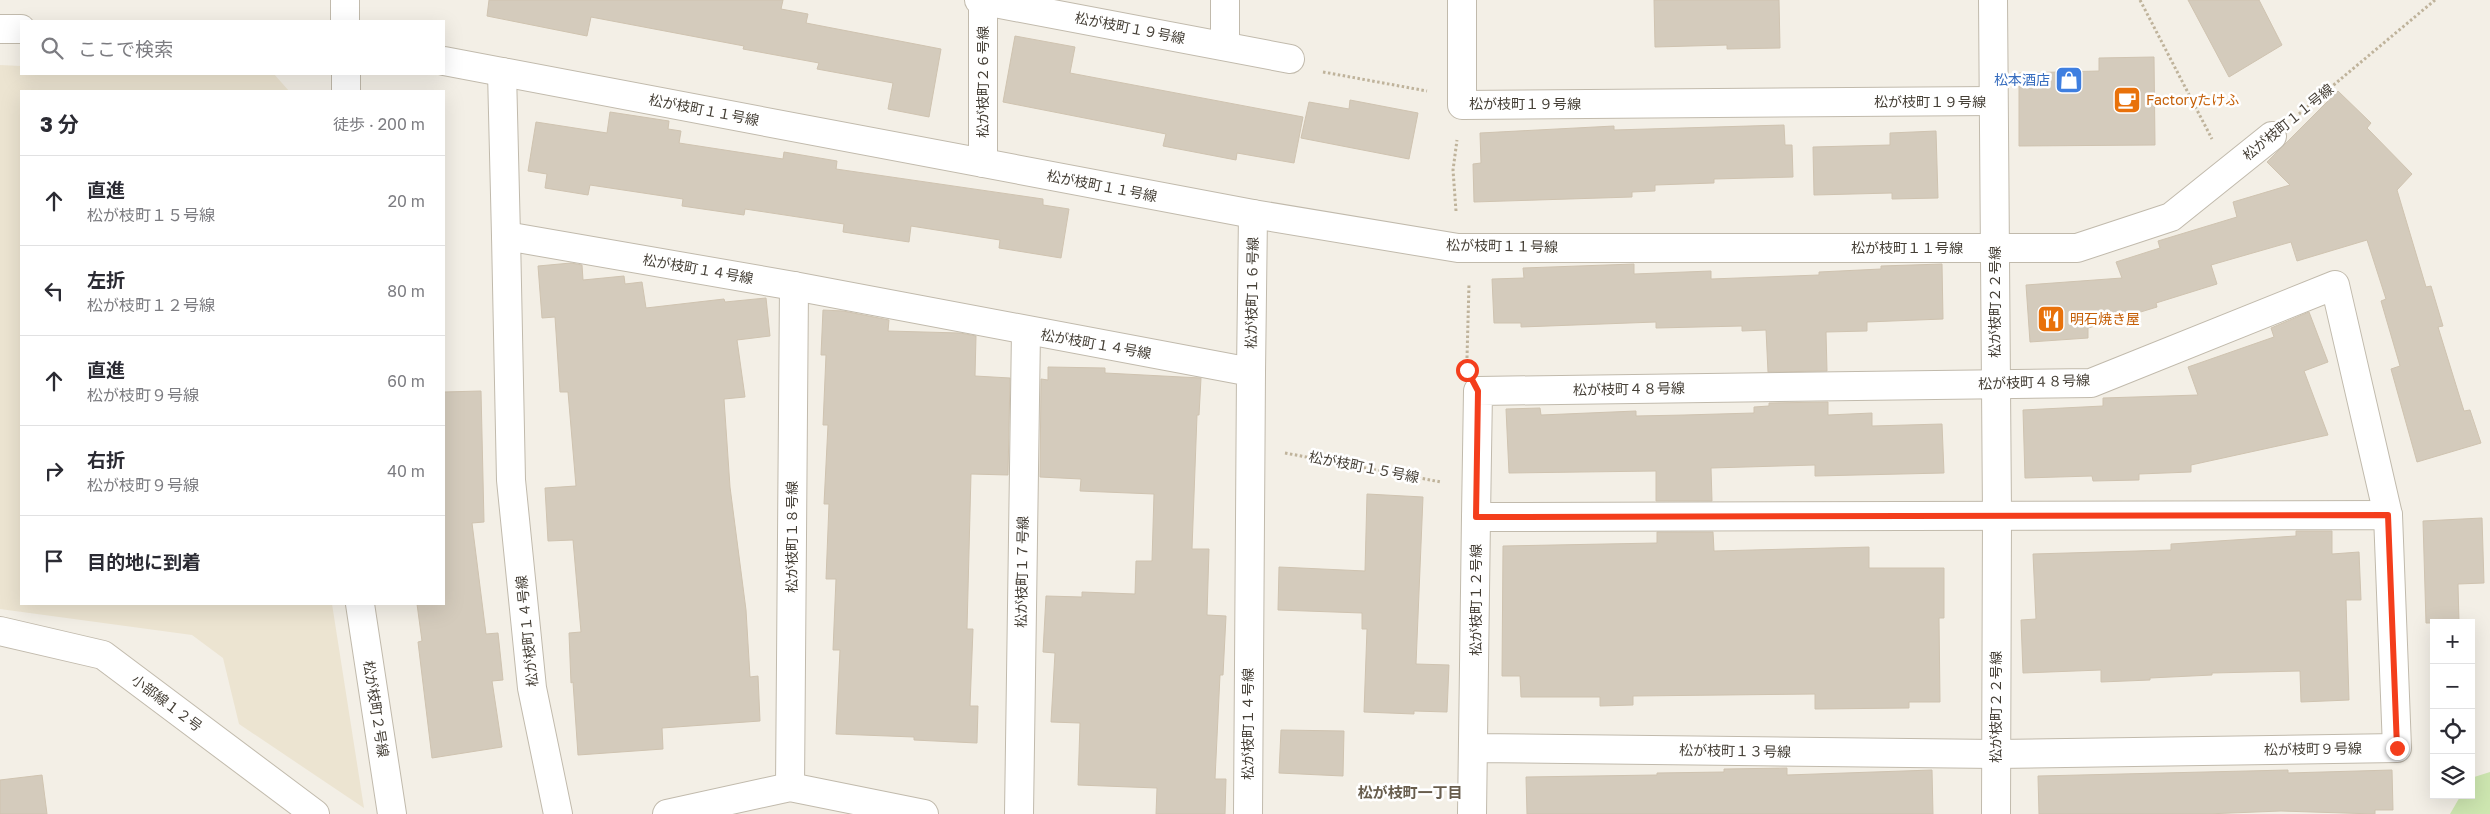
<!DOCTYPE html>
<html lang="ja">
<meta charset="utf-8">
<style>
body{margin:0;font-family:"Golos Text","Noto Sans JP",sans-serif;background:#f2f2f3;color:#2b2b33}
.controls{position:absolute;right:15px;bottom:15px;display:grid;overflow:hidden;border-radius:0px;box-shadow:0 5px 20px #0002}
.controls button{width:45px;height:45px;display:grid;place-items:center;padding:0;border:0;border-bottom:1px solid #e1e1e2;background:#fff;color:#2b2b33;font:25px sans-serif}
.stop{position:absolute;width:15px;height:15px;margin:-11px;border:4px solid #f43e1c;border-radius:50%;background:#fff}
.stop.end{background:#f43e1c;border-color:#fff;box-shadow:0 1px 5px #0008}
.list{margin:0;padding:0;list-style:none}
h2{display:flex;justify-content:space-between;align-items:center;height:65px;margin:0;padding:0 20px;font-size:21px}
h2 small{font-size:16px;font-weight:400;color:#7c7c81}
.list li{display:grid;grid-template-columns:32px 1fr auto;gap:15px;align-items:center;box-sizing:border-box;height:90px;padding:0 20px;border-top:1px solid #e1e1e2}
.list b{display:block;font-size:19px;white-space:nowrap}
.list p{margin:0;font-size:16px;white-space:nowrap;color:#7c7c81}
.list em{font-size:16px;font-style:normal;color:#7c7c81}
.icon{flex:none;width:28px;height:28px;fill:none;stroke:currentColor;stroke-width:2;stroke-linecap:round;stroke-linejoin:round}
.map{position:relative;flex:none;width:2490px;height:814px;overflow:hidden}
.search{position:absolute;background:#fff;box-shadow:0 5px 20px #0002;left:20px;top:20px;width:425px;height:55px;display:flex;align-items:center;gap:12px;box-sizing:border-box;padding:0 18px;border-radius:0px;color:#7c7c81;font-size:19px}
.panel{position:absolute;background:#fff;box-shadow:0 5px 20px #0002;left:20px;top:90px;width:425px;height:515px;border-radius:0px}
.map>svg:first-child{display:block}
.education{fill:#ece4d1}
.green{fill:#cde6b0}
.building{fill:#d4cbbc;stroke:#cfc3b0}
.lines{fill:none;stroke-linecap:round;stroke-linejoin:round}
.pedestrian-casing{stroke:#c1baac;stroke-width:30}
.minor-casing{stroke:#c1baac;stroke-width:30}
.tertiary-casing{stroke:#c1baac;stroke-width:30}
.path{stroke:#bfb39b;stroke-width:3;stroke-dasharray:2.5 2.5;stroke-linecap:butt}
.pedestrian{stroke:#fff;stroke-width:28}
.minor{stroke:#fff;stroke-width:28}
.tertiary{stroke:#fff;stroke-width:28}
.route{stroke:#f43e1c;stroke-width:6}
.labels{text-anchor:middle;stroke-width:5;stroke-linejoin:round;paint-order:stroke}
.street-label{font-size:14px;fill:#453f36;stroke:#fff}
.shop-label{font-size:14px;fill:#366cbe;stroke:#fff;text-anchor:end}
.food-label{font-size:14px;fill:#c56008;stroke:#fff;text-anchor:start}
.neighbourhood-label{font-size:15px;font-weight:bold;fill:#685d4d;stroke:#fff}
</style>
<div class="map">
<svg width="2490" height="814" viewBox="0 0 2490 814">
<rect width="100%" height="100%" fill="#f3efe6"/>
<path class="education" d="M 0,65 L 21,66 L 21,74 L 274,74 L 289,91 L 21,91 L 21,604 L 332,604 L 364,808 L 239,724 L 223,658 L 192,635 L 0,609 Z"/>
<path class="green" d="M 2490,772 L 2490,814 L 2450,814 L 2461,795 L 2471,795 L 2471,778 Z"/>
<g class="building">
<path d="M 489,0 L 783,0 L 781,9 L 808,14 L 806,23 L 941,49 L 929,117 L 888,109 L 893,83 L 817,69 L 819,63 L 743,49 L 744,46 L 591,17 L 587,36 L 487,16 Z"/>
<path d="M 1654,0 L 1779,0 L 1780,48 L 1727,49 L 1727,45 L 1655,47 Z"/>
<path d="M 2188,0 L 2259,0 L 2282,45 L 2229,77 Z"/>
<path d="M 1015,36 L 1075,47 L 1070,73 L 1303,117 L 1294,163 L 1237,153 L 1236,160 L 1163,146 L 1166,134 L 1003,102 Z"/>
<path d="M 2154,57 L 2155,145 L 2019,146 L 2019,73 L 2099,71 L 2099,58 Z"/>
<path d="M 2338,91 L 2371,123 L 2367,128 L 2412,174 L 2397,190 L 2426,287 L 2431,286 L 2443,326 L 2438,327 L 2464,411 L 2470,410 L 2481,443 L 2417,462 L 2391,369 L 2400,366 L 2381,301 L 2386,299 L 2367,240 L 2297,261 L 2291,242 L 2211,265 L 2217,284 L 2156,303 L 2157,307 L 2088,328 L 2088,338 L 2030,342 L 2026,285 L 2122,278 L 2116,262 L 2160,248 L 2158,241 L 2237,217 L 2233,202 L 2290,185 L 2267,162 Z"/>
<path d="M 1350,100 L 1418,113 L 1409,159 L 1301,138 L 1309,102 L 1349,109 Z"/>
<path d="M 610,112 L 669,121 L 668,129 L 681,131 L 679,143 L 783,159 L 784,152 L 837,161 L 836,169 L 1043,199 L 1043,205 L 1069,209 L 1061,258 L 999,248 L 1000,240 L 911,226 L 909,242 L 843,232 L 844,224 L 745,209 L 744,215 L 682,206 L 683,199 L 590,185 L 588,195 L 545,188 L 547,174 L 528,171 L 536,122 L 607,133 Z"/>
<path d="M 1784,125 L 1785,145 L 1792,145 L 1793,177 L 1714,179 L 1714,183 L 1655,185 L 1655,191 L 1632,192 L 1632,197 L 1474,202 L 1473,164 L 1481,163 L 1480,133 L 1614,126 L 1614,130 Z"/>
<path d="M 1936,131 L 1938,198 L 1892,199 L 1892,193 L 1814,195 L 1813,147 L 1890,145 L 1890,133 Z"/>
<path d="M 571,263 L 582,265 L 583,280 L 624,276 L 625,284 L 642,282 L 646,308 L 724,299 L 725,302 L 766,298 L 770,336 L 737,340 L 745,397 L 724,399 L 730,487 L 746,610 L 750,677 L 758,676 L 760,721 L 662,728 L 663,749 L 578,755 L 573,682 L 571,683 L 569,633 L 581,632 L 573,540 L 548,541 L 545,488 L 576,486 L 568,392 L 560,392 L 555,317 L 542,318 L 538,266 Z"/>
<path d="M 1634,264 L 1634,274 L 1711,271 L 1711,279 L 1819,275 L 1819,272 L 1881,269 L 1881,266 L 1942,264 L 1943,319 L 1867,322 L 1867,331 L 1826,332 L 1827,371 L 1768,372 L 1766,330 L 1742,331 L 1742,326 L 1656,328 L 1656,322 L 1521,327 L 1521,323 L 1494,323 L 1492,279 L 1524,278 L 1523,268 Z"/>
<path d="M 823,310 L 843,311 L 889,320 L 888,331 L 960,333 L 976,336 L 975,376 L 1010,378 L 1008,475 L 971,474 L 967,629 L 973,629 L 970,706 L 978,706 L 977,743 L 914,740 L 914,737 L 836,734 L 840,650 L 833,650 L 836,579 L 826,579 L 829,504 L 824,504 L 828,425 L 823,425 L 826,355 L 821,355 Z"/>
<path d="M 2309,312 L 2328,362 L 2304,371 L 2328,435 L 2191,465 L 2191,472 L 2139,474 L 2139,480 L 2093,481 L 2092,476 L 2025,478 L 2023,410 L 2103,406 L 2103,398 L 2198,395 L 2188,367 L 2274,337 L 2271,328 Z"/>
<path d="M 1048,367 L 1105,368 L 1105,373 L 1201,378 L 1199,415 L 1197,415 L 1192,549 L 1209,549 L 1207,615 L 1226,616 L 1223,675 L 1220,675 L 1215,779 L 1226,779 L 1225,814 L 1156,814 L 1157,788 L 1078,785 L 1080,723 L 1051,722 L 1055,653 L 1043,652 L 1046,596 L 1082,597 L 1082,592 L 1135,594 L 1136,561 L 1152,561 L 1154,494 L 1080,491 L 1081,479 L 1040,477 L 1041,379 L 1048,380 Z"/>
<path d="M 481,391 L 484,522 L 472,523 L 486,634 L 498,633 L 503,680 L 492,681 L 502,747 L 432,758 L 418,642 L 422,641 L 417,604 L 444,604 L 444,392 Z"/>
<path d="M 1828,402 L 1828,415 L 1872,413 L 1872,426 L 1942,424 L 1944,473 L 1815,476 L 1815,465 L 1711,468 L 1712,501 L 1656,501 L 1656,471 L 1509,473 L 1506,409 L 1540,408 L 1541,415 L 1636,411 L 1636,416 L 1684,415 L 1754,413 L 1754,407 L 1769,406 L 1769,403 Z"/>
<path d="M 1367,494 L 1423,497 L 1416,664 L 1449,665 L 1447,712 L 1414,711 L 1414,714 L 1364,712 L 1367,629 L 1362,629 L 1362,613 L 1278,610 L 1279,567 L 1365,571 Z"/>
<path d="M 2482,518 L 2484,583 L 2458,584 L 2459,623 L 2426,623 L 2423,521 Z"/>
<path d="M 2296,531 L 2332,531 L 2332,554 L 2359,552 L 2361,600 L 2346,600 L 2349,700 L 2301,702 L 2300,671 L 2212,673 L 2212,675 L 2150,678 L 2150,680 L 2101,682 L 2101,670 L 2023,673 L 2021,620 L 2036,619 L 2033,554 L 2171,550 L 2171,544 L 2296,536 Z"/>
<path d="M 1657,532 L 1713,532 L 1714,551 L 1869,547 L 1869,568 L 1944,568 L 1944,618 L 1939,618 L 1940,702 L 1909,702 L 1909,708 L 1815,709 L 1815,694 L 1633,696 L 1633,705 L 1600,706 L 1600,697 L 1521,697 L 1520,676 L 1502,676 L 1503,546 L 1657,543 Z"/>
<path d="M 1281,730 L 1344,731 L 1343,776 L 1279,773 Z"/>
<path d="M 1787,768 L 1787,775 L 1932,770 L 1933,814 L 1527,814 L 1526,777 L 1657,775 L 1657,773 L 1724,772 L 1724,769 Z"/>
<path d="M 2288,770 L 2288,773 L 2392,770 L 2393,810 L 2375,810 L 2375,814 L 2281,811 L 2206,814 L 2039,814 L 2038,776 Z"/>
<path d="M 42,775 L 47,814 L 0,814 L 0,780 Z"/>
</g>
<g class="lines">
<g class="pedestrian-casing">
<g id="pedestrian">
<path d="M 0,29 L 21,29"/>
<path d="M 444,61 L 1253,214 L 1458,248 L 2077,248 L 2171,217 L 2272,136"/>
<path d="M 0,631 L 103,655 L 315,814"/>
</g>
</g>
<g class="minor-casing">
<g id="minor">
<path d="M 979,0 L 1290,59"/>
<path d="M 1225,0 L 1225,46"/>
<path d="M 1462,0 L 1462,105 L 1993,101"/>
<path d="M 1993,0 L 1997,515 L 1996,814"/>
<path d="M 502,72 L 506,236"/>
<path d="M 983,163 L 983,0"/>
<path d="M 1251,372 L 1253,214"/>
<path d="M 1476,517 L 1478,391 L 2091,383 L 2335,285 L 2388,515"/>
<path d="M 790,787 L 794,286"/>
<path d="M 558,814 L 532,688 L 511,480 L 506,236 L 794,286 L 1251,372 L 1248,814"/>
<path d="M 667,814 L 790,787 L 924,814"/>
<path d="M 1019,814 L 1026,331"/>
<path d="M 1472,814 L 1476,517 L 2388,515 L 2397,748 L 1996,754 L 1475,748"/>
</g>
</g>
<g class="tertiary-casing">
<g id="tertiary">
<path d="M 345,0 L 345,21"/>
<path d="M 346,74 L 346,91"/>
<path d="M 360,604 L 392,814"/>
</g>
</g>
<g class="path">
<path d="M 2140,0 L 2212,139"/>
<path d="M 1323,72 L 1427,91"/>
<path d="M 2299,114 L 2435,0"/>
<path d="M 1456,211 L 1453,170 L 1457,140"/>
<path d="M 1467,358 L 1469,284"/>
<path d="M 1285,453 L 1441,482"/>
</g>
<use href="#pedestrian" class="pedestrian"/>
<use href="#minor" class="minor"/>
<use href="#tertiary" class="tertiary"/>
</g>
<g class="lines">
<path class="route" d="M 1467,370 L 1478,391 L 1476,517 L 2388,515 L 2397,748"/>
</g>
<defs>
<g id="shop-square" transform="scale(1.4375)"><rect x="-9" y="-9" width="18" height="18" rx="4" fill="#3f7fe0" stroke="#fff"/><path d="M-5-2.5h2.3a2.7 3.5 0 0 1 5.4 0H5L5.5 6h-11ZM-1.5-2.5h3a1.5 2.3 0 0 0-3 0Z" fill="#fff"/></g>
<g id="cafe-square" transform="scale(1.4375)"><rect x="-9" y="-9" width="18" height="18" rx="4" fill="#e8710a" stroke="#fff"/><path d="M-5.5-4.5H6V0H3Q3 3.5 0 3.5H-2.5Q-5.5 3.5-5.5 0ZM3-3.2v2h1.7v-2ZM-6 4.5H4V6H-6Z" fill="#fff"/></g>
<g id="restaurant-square" transform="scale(1.4375)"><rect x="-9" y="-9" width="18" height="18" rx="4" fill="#e8710a" stroke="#fff"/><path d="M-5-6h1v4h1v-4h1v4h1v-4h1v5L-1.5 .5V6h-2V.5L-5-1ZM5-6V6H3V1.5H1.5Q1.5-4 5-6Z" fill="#fff"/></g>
</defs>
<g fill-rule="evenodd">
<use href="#shop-square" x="2069" y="80"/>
<use href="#cafe-square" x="2127" y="100"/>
<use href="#restaurant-square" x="2051" y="319"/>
</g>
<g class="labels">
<g class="street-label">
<text transform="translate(1130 28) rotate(11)" y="5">松が枝町１９号線</text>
<text transform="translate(983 82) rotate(-90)" y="5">松が枝町２６号線</text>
<text x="1930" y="107">松が枝町１９号線</text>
<text x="1525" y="109">松が枝町１９号線</text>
<text transform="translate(704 110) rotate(11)" y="5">松が枝町１１号線</text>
<text transform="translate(2288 122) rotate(-39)" y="5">松が枝町１１号線</text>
<text transform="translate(1102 186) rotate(11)" y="5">松が枝町１１号線</text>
<text transform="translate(1502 246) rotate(1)" y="5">松が枝町１１号線</text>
<text x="1907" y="253">松が枝町１１号線</text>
<text transform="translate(698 269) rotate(10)" y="5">松が枝町１４号線</text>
<text transform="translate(1252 293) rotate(-89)" y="5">松が枝町１６号線</text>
<text transform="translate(1995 302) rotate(-90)" y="5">松が枝町２２号線</text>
<text transform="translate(1096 344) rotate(10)" y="5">松が枝町１４号線</text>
<text transform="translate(2034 382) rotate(-2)" y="5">松が枝町４８号線</text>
<text transform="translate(1629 389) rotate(-1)" y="5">松が枝町４８号線</text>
<text transform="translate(1364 467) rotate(11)" y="5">松が枝町１５号線</text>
<text transform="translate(792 537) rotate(-90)" y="5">松が枝町１８号線</text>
<text transform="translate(1022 572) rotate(-89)" y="5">松が枝町１７号線</text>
<text transform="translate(1476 600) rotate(-90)" y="5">松が枝町１２号線</text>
<text transform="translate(527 631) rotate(-96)" y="5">松が枝町１４号線</text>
<text transform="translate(167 703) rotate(37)" y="5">小部線１２号</text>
<text transform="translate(1996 707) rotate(-90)" y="5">松が枝町２２号線</text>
<text transform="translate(376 709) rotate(81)" y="5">松が枝町２号線</text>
<text transform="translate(1248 724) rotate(-90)" y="5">松が枝町１４号線</text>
<text transform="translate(2313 749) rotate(-1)" y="5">松が枝町９号線</text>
<text transform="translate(1735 751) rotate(1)" y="5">松が枝町１３号線</text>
</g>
<g class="shop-label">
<text x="2050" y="85">松本酒店</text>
</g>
<g class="food-label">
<text x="2146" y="105">Factoryたけふ</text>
<text x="2070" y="324">明石焼き屋</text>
</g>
<g class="neighbourhood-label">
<text x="1410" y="798">松が枝町一丁目</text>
</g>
</g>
</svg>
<div class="controls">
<button>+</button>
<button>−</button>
<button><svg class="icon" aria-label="locate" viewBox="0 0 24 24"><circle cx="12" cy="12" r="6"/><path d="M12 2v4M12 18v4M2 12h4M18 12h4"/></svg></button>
<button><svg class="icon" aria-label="layers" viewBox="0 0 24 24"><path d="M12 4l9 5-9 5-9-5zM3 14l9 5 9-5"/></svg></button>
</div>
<div class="stop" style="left:1467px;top:370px"></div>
<div class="stop end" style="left:2397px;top:748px"></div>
<div class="search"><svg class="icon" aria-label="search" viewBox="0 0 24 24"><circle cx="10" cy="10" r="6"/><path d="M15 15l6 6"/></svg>ここで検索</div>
<section class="panel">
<h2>3 分<small>徒歩 · 200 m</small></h2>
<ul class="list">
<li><svg class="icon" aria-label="ahead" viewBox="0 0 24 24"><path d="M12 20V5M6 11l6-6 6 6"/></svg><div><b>直進</b><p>松が枝町１５号線</p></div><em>20 m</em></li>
<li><svg class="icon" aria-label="left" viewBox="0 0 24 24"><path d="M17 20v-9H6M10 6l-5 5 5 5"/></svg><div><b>左折</b><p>松が枝町１２号線</p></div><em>80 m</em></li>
<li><svg class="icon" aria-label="ahead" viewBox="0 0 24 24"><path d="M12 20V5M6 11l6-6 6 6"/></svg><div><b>直進</b><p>松が枝町９号線</p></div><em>60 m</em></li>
<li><svg class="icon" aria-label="right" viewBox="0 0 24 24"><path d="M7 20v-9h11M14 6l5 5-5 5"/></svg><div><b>右折</b><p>松が枝町９号線</p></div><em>40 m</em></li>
<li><svg class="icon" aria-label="arrive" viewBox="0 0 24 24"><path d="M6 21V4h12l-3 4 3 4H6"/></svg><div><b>目的地に到着</b></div></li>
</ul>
</section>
</div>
